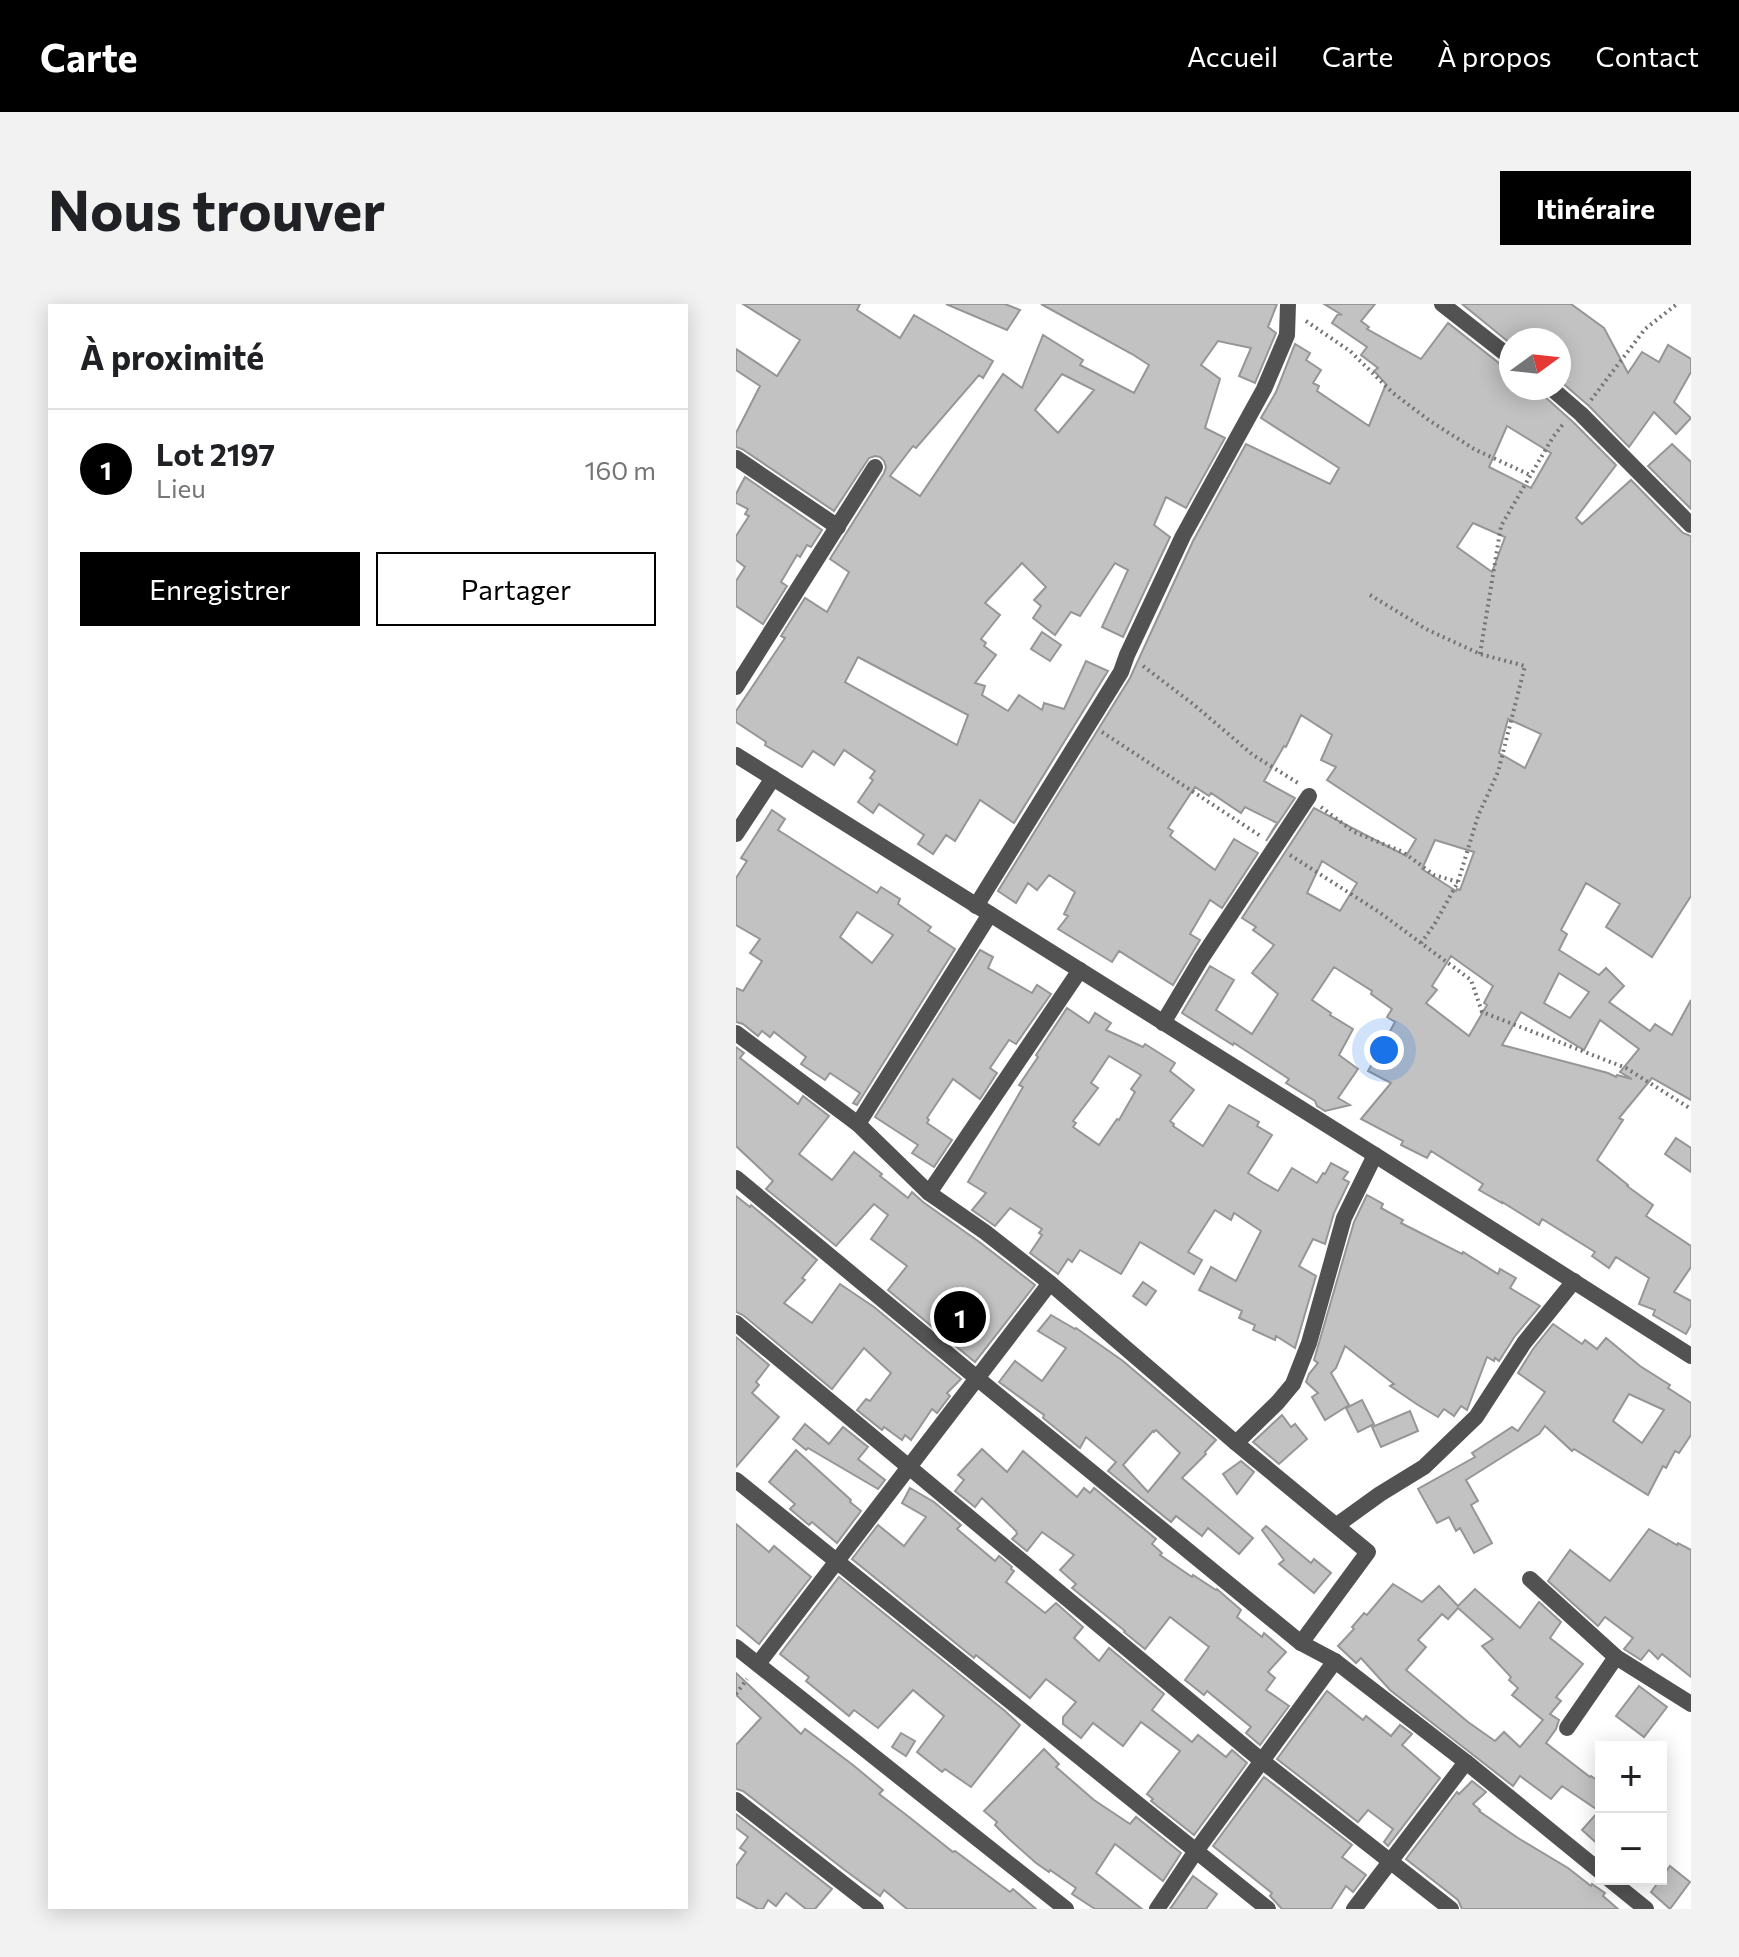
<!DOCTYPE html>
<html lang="fr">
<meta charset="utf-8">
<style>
body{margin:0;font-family:Commissioner,sans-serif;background:#f2f2f2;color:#202124}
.controls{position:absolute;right:24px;bottom:24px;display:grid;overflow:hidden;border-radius:0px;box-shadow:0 4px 20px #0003}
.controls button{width:72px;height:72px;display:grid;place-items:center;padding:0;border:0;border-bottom:2px solid #e0e0e0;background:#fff;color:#202124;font:40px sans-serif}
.compass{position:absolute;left:763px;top:24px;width:72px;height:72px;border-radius:50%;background:#fff;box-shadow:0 4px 20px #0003;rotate:75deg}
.you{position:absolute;left:648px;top:746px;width:28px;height:28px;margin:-20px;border:6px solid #fff;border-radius:50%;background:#1a73e8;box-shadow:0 0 0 12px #1a73e833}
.badge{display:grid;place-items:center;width:52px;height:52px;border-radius:50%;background:#000;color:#fff;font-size:26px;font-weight:700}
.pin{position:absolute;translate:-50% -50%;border:4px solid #fff;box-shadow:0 2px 8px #0006}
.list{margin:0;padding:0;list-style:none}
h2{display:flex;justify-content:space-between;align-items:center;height:104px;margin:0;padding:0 32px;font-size:34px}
h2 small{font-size:26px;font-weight:400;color:#757577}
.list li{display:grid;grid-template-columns:52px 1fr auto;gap:24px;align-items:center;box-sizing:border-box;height:120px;padding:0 32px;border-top:2px solid #e0e0e0}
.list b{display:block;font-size:30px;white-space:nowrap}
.list p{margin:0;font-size:26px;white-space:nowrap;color:#757577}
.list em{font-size:26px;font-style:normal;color:#757577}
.actions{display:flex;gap:16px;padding:24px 32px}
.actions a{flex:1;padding:18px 0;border:2px solid #000;border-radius:0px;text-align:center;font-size:28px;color:#000}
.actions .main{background:#000;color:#fff}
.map{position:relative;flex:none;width:955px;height:1605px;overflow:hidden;border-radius:0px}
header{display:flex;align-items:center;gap:48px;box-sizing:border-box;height:112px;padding:0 40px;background:#000;color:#fff}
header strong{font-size:38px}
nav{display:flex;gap:44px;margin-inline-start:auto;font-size:28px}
.intro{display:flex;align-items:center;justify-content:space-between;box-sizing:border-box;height:192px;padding:0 48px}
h1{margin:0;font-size:56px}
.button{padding:20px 36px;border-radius:0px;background:#000;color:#fff;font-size:28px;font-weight:700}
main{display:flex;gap:48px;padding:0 48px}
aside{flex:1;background:#fff;border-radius:0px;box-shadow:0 4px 20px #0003}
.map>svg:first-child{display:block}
.building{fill:#c2c2c2;stroke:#969696;stroke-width:2;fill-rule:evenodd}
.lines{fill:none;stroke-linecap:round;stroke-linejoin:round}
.path{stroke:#747474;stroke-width:4;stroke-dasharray:2 4;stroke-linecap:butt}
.minor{stroke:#525252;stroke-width:16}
</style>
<header>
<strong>Carte</strong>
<nav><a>Accueil</a><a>Carte</a><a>À propos</a><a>Contact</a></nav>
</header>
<div class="intro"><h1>Nous trouver</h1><a class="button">Itinéraire</a></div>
<main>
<aside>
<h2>À proximité<small></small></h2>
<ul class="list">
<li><span class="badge">1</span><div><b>Lot 2197</b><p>Lieu</p></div><em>160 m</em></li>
</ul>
<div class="actions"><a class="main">Enregistrer</a><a>Partager</a></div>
</aside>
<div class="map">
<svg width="955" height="1605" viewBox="0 0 955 1605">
<rect width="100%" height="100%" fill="#fff"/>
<g class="building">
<path d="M 7,0 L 124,0 L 121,6 L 164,34 L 178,11 L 257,57 L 247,74 L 243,71 L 180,144 L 177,142 L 154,172 L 184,192 L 267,70 L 286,84 L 307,31 L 347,56 L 344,61 L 398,89 L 413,61 L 396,50 L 305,0 L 541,0 L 532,23 L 540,29 L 519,79 L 503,72 L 515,44 L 482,37 L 465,61 L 484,75 L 469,124 L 489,134 L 450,204 L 430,193 L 418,221 L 434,233 L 387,333 L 366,323 L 392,266 L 379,259 L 344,312 L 335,308 L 319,331 L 297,314 L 305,302 L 298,296 L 310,283 L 286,259 L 249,299 L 264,311 L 245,335 L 250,339 L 248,342 L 260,351 L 239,379 L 249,382 L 246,391 L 272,407 L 283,391 L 306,406 L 308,399 L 328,405 L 350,357 L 372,367 L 278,519 L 244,496 L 219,537 L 210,531 L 197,550 L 182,540 L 188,531 L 143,500 L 137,509 L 122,498 L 137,476 L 134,474 L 139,467 L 108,446 L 98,461 L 77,447 L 66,463 L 29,441 L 30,438 L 0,418 L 0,407 L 49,334 L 45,332 L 69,294 L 91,308 L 113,268 L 94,255 L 148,169 L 150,163 L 148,157 L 144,153 L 139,152 L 133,154 L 98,207 L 6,145 L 0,143 L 0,129 L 24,82 L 0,66 L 0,45 L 41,72 L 64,36 ZM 326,70 L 358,86 L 322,129 L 299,106 ZM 122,353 L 232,411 L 221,441 L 109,378 Z"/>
<path d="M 210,0 L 269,0 L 284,6 L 271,26 Z"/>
<path d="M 588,0 L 639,0 L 625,17 L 633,23 L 631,25 L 685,55 L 712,19 L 768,63 L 775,65 L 775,84 L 804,84 L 808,92 L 837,118 L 880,161 L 840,214 L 846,220 L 895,176 L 947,229 L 955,232 L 955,592 L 916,653 L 870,623 L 884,600 L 850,579 L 825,626 L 831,630 L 823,646 L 863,671 L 870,664 L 888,682 L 873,698 L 914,727 L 919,720 L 936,731 L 955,696 L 955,796 L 916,774 L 883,814 L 887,816 L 861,856 L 892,881 L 891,882 L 917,901 L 910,912 L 955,942 L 955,963 L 938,988 L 955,997 L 955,1021 L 950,1030 L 917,1011 L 919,1006 L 903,1000 L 913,974 L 880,953 L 873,964 L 856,952 L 859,948 L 806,915 L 803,921 L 766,898 L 766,899 L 743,886 L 747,880 L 695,847 L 691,854 L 665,841 L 667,837 L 625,815 L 655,779 L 632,767 L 659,718 L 651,713 L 656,705 L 635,690 L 636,687 L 598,663 L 576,696 L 595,709 L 594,711 L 617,725 L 603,751 L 622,765 L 602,794 L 614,801 L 589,807 L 581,802 L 579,797 L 550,779 L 553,775 L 498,739 L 497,741 L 446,709 L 474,662 L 498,676 L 480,706 L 516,730 L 542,690 L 516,669 L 538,641 L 517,626 L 520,623 L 506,614 L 578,504 L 670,552 L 680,535 L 591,476 L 600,463 L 585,456 L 596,431 L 565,411 L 550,443 L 548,442 L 528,477 L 559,494 L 530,537 L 541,519 L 509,503 L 505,509 L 475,489 L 473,492 L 459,483 L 432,524 L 437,527 L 434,532 L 479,566 L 498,535 L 522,549 L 486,604 L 474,596 L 454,630 L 464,636 L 437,681 L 383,647 L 376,658 L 322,625 L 332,612 L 328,610 L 339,588 L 313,571 L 301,586 L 292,579 L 280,599 L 262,587 L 394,374 L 457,237 L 510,140 L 594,180 L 603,164 L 525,114 L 540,88 L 559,40 L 574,49 L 570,56 L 585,66 L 577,79 L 583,82 L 581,87 L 633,122 L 650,80 L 638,67 L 642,64 L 625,51 L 631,43 L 596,19 L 602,10 L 606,11 ZM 771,122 L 815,149 L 795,184 L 753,163 ZM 737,219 L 769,233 L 756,268 L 721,243 ZM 772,415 L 805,430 L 789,464 L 763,449 ZM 699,536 L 738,548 L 724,586 L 721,585 L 720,587 L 686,565 ZM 586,557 L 621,579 L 604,607 L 571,589 ZM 715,652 L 757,682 L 748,699 L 751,701 L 733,732 L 690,699 L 701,686 L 696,682 ZM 823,669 L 853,688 L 834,714 L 808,699 ZM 785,708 L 848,746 L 864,716 L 903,745 L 884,768 L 896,775 L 881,771 L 880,773 L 872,769 L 766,741 Z"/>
<path d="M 726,0 L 835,0 L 868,24 L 892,69 L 906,48 L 923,58 L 932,41 L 955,55 L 955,68 L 938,98 L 955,114 L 940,130 L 918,108 L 893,143 L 853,102 L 823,76 L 823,36 L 775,36 L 775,40 Z"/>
<path d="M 936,140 L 955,158 L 955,205 L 912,162 Z"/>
<path d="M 9,173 L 86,226 L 75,243 L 71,241 L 64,253 L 61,251 L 45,278 L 51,282 L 27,320 L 0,302 L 0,277 L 9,263 L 0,256 L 0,232 L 13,212 L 9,210 L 12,205 L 0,199 L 0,190 Z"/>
<path d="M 306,328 L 325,341 L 314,357 L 295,345 Z"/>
<path d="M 36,506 L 49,515 L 42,526 L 141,589 L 145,583 L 164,595 L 162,600 L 195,623 L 192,627 L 219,645 L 121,801 L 117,799 L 124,789 L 94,769 L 89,776 L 65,760 L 70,753 L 38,728 L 34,733 L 26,727 L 22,732 L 7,720 L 0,718 L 0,684 L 7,687 L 26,657 L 14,649 L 24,635 L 0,621 L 0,574 L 11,557 L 5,554 ZM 121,608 L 157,631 L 136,659 L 104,633 Z"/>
<path d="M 244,646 L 257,653 L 252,664 L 296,689 L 301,681 L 315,690 L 280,740 L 273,736 L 254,764 L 261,769 L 244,795 L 217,775 L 191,814 L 193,816 L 191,819 L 216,836 L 198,863 L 176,849 L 182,841 L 139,813 Z"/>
<path d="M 331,704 L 353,719 L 359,709 L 375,719 L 370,726 L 407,743 L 409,740 L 439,759 L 434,767 L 458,786 L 434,817 L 438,820 L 437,822 L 467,842 L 493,801 L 523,818 L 521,822 L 536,831 L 512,869 L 526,878 L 542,887 L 556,864 L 581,879 L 587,869 L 589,870 L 595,859 L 612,868 L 607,875 L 613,878 L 598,909 L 589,940 L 577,935 L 563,962 L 580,972 L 559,1044 L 540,1032 L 539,1036 L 517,1026 L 519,1021 L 503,1014 L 506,1007 L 463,986 L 475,963 L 500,977 L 525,927 L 498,909 L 495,916 L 479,906 L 452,948 L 466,956 L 458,970 L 404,938 L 385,970 L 344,946 L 336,958 L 332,955 L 322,970 L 294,949 L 306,931 L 303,929 L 306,925 L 274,904 L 259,922 L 236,906 L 250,889 L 232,878 L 287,783 L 283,781 L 302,753 L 300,751 ZM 373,752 L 405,771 L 395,785 L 399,788 L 383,816 L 381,815 L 363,841 L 337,823 L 340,819 L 337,817 L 362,784 L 355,779 Z"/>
<path d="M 0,743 L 8,749 L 4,754 L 62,800 L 67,792 L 93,812 L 63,850 L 96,876 L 118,848 L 146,870 L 144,872 L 172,894 L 176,888 L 187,898 L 242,937 L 299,981 L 239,1058 L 152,986 L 171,962 L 135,935 L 152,911 L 138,900 L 100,942 L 30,885 L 37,877 L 0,842 Z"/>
<path d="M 940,834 L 955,844 L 955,868 L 929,850 Z"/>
<path d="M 631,891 L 647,900 L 645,904 L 667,916 L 665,919 L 726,950 L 727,948 L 762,970 L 764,965 L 780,974 L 774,984 L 804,1002 L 779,1032 L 763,1057 L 759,1054 L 758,1057 L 751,1053 L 731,1106 L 725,1102 L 718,1112 L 708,1105 L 702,1113 L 682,1101 L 654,1082 L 658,1080 L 609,1042 L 600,1064 L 595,1069 L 613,1101 L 589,1116 L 576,1093 L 582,1089 L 570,1078 L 573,1070 L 582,1059 L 578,1056 L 618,918 Z"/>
<path d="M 0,892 L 14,903 L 15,901 L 81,956 L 66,974 L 69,976 L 48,999 L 76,1019 L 104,980 L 138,1003 L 225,1075 L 211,1089 L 214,1092 L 201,1109 L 196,1105 L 175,1136 L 169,1131 L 166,1136 L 148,1123 L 146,1126 L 121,1106 L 130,1095 L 134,1097 L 155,1069 L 128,1044 L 96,1085 L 7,1011 L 0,1008 Z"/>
<path d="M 407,978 L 420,987 L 410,1001 L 397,992 Z"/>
<path d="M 315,1011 L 339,1025 L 340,1024 L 387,1057 L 480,1136 L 469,1148 L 470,1150 L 446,1174 L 517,1234 L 503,1250 L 472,1224 L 466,1232 L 440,1212 L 435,1218 L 372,1167 L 380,1158 L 350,1133 L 344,1144 L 307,1114 L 308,1111 L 263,1078 L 279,1057 L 306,1077 L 330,1044 L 302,1027 ZM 420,1126 L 444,1149 L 412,1188 L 387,1161 L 417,1127 L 418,1128 Z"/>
<path d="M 817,1020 L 846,1040 L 849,1036 L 861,1045 L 870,1034 L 904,1062 L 934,1081 L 932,1084 L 955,1099 L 955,1131 L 943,1149 L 939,1147 L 930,1164 L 927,1162 L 912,1191 L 838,1145 L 836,1147 L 809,1122 L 803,1130 L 730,1176 L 742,1197 L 735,1201 L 756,1239 L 738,1249 L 724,1224 L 720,1227 L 713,1213 L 701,1219 L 682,1185 L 739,1153 L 736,1149 L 776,1123 L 782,1127 L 809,1088 L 782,1069 L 797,1045 ZM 893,1090 L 928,1106 L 906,1139 L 877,1117 Z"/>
<path d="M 0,1033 L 33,1061 L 20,1078 L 23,1081 L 16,1089 L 43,1113 L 0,1163 Z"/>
<path d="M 626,1096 L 638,1120 L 622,1128 L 610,1104 Z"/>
<path d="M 674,1107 L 682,1127 L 645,1143 L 636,1123 Z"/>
<path d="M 546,1111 L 555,1123 L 559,1120 L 571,1135 L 543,1160 L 517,1138 Z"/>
<path d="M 69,1120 L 93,1140 L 107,1123 L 132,1143 L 122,1155 L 149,1176 L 142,1185 L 72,1144 L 70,1146 L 57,1135 Z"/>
<path d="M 246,1145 L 271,1168 L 287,1147 L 341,1193 L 348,1184 L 354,1189 L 358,1184 L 420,1235 L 416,1240 L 426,1249 L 424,1251 L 456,1273 L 457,1271 L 480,1286 L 481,1285 L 505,1306 L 501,1313 L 526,1333 L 528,1329 L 550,1348 L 532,1368 L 539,1374 L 530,1386 L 553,1402 L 524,1441 L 510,1429 L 515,1423 L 471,1387 L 468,1391 L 449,1376 L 473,1343 L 434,1313 L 409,1345 L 388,1328 L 389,1327 L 336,1284 L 340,1280 L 324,1266 L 338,1251 L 306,1228 L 291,1247 L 276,1235 L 281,1230 L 280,1227 L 246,1194 L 239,1203 L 219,1187 L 228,1176 L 222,1171 Z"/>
<path d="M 60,1146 L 115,1196 L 114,1198 L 125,1207 L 101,1239 L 76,1218 L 73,1221 L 54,1205 L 59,1200 L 33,1178 Z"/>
<path d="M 505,1157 L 518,1168 L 501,1190 L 487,1170 Z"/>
<path d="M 174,1184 L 198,1198 L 225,1221 L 221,1225 L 259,1257 L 263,1252 L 276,1263 L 275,1265 L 278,1267 L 270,1278 L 309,1309 L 320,1299 L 347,1323 L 338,1334 L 363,1357 L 373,1344 L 428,1390 L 416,1406 L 456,1438 L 462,1431 L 490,1453 L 496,1446 L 511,1459 L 458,1531 L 415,1497 L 417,1495 L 411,1490 L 444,1447 L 405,1418 L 387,1442 L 357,1419 L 345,1434 L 327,1420 L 327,1413 L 340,1398 L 310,1375 L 294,1394 L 240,1351 L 238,1354 L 116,1255 L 142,1221 L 168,1242 L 190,1213 L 166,1199 Z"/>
<path d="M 0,1220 L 33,1248 L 38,1242 L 75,1273 L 23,1340 L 0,1321 Z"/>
<path d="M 530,1222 L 575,1259 L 578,1255 L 595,1269 L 578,1289 L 543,1260 L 548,1256 L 526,1226 Z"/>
<path d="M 913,1225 L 941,1241 L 942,1239 L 955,1246 L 955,1373 L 926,1350 L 922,1355 L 913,1346 L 905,1356 L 888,1345 L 897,1334 L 869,1313 L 862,1322 L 812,1277 L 834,1246 L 874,1277 Z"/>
<path d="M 103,1273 L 269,1407 L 284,1421 L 235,1483 L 209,1465 L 206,1468 L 181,1448 L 208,1412 L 177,1386 L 142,1424 L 118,1406 L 113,1412 L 70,1377 L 73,1373 L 44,1350 Z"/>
<path d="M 657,1280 L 686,1298 L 703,1282 L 722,1302 L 739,1285 L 784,1324 L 803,1298 L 825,1318 L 814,1334 L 847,1360 L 820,1393 L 825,1397 L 814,1410 L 823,1416 L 820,1425 L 810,1439 L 854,1473 L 855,1472 L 865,1479 L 865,1543 L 846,1526 L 863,1507 L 826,1482 L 815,1495 L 784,1472 L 777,1482 L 654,1386 L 625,1354 L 620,1359 L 602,1342 L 618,1325 L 616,1323 L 628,1309 L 631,1311 ZM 722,1304 L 757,1335 L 746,1342 L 775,1373 L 773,1376 L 782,1384 L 776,1391 L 807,1416 L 784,1443 L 768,1428 L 759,1437 L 732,1418 L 670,1366 L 690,1343 L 682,1336 L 706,1310 L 712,1315 Z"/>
<path d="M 0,1369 L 65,1430 L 69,1425 L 117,1461 L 147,1486 L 143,1490 L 173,1513 L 217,1548 L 219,1547 L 274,1588 L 277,1585 L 300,1605 L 171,1605 L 148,1586 L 144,1592 L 110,1567 L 7,1487 L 0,1485 L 0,1441 L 25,1414 L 0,1391 Z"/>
<path d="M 903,1382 L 931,1403 L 908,1433 L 880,1412 Z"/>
<path d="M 591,1387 L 627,1416 L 630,1412 L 655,1432 L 664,1421 L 676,1430 L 666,1441 L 704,1474 L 652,1542 L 648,1538 L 657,1525 L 632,1506 L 622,1518 L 541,1455 Z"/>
<path d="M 165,1429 L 179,1437 L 170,1452 L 156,1443 Z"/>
<path d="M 308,1445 L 323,1460 L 320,1463 L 358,1496 L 394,1520 L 400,1513 L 445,1549 L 427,1577 L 379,1540 L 360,1569 L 406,1605 L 359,1605 L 336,1590 L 340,1584 L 314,1566 L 313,1568 L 300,1559 L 273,1535 L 259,1521 L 261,1518 L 248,1507 Z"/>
<path d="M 528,1473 L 616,1541 L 606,1553 L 630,1571 L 617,1588 L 610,1582 L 595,1605 L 546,1605 L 534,1592 L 536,1589 L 477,1542 Z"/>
<path d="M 736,1477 L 750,1488 L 737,1500 L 744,1506 L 743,1507 L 782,1534 L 832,1564 L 855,1582 L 856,1580 L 869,1589 L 867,1592 L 882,1605 L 726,1605 L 722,1596 L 670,1555 L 721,1488 L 723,1490 Z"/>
<path d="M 0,1510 L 96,1585 L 79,1605 L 70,1605 L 50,1589 L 40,1602 L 32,1596 L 27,1605 L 22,1605 L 0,1593 L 0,1562 L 10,1548 L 4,1544 L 12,1533 L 0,1524 Z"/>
<path d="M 934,1562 L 954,1578 L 934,1605 L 915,1588 Z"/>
<path d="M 457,1572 L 481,1590 L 470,1605 L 434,1605 Z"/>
</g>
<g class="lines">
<g class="path">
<path d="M 570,17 L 614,47 L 657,89 L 694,117 L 738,145 L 794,171"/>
<path d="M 855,96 L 909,25 L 941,0"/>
<path d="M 634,291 L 690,325 L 744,350 L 789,362 L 762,468 L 742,512 L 722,578 L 698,621 L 685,639"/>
<path d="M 744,350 L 765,222 L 817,133 L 828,119"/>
<path d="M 407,362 L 457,400 L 517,451 L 562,479"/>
<path d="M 366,428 L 526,533"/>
<path d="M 585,503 L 618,528 L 667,548 L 698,571 L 722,578"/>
<path d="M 554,551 L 643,608 L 735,676 L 746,708 L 890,764 L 955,805"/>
<path d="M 0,1390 L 11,1375"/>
</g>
<g class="minor">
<path d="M 706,0 L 775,54"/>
<path d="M 815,84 L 845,110 L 955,221"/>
<path d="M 0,154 L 102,223"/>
<path d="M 0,383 L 139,163"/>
<path d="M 0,451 L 639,851 L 955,1052"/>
<path d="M 0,530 L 37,474"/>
<path d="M 240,602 L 385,368 L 391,351 L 447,232 L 528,85 L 551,31 L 552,0"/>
<path d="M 427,719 L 465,655 L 573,492"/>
<path d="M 0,729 L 122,820 L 193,889 L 249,928 L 314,979 L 500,1139 L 632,1248 L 565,1339"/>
<path d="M 122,820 L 254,610"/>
<path d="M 0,874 L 242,1075 L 565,1339 L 599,1357 L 730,1458 L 865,1568"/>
<path d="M 193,889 L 344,666"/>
<path d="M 0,1019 L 526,1457 L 715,1605"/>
<path d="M 500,1139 L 542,1098 L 557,1080 L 573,1039 L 608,914 L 639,851"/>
<path d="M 0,1176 L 532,1605"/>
<path d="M 601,1221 L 644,1190 L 688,1163 L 740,1113 L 788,1039 L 838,977"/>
<path d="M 794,1275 L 880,1353 L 955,1400"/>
<path d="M 0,1343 L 330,1605"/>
<path d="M 22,1360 L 314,979"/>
<path d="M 831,1424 L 880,1353"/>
<path d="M 0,1496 L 140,1605"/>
<path d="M 873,1575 L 910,1605"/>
<path d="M 421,1605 L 460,1547 L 599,1357"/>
<path d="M 618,1605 L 730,1458"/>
</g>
</g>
</svg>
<div class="controls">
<button>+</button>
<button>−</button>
</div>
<svg class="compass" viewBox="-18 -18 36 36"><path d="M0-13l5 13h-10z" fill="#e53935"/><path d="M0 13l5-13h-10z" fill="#757577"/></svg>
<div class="you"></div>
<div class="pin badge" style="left:224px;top:1013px">1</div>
</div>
</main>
